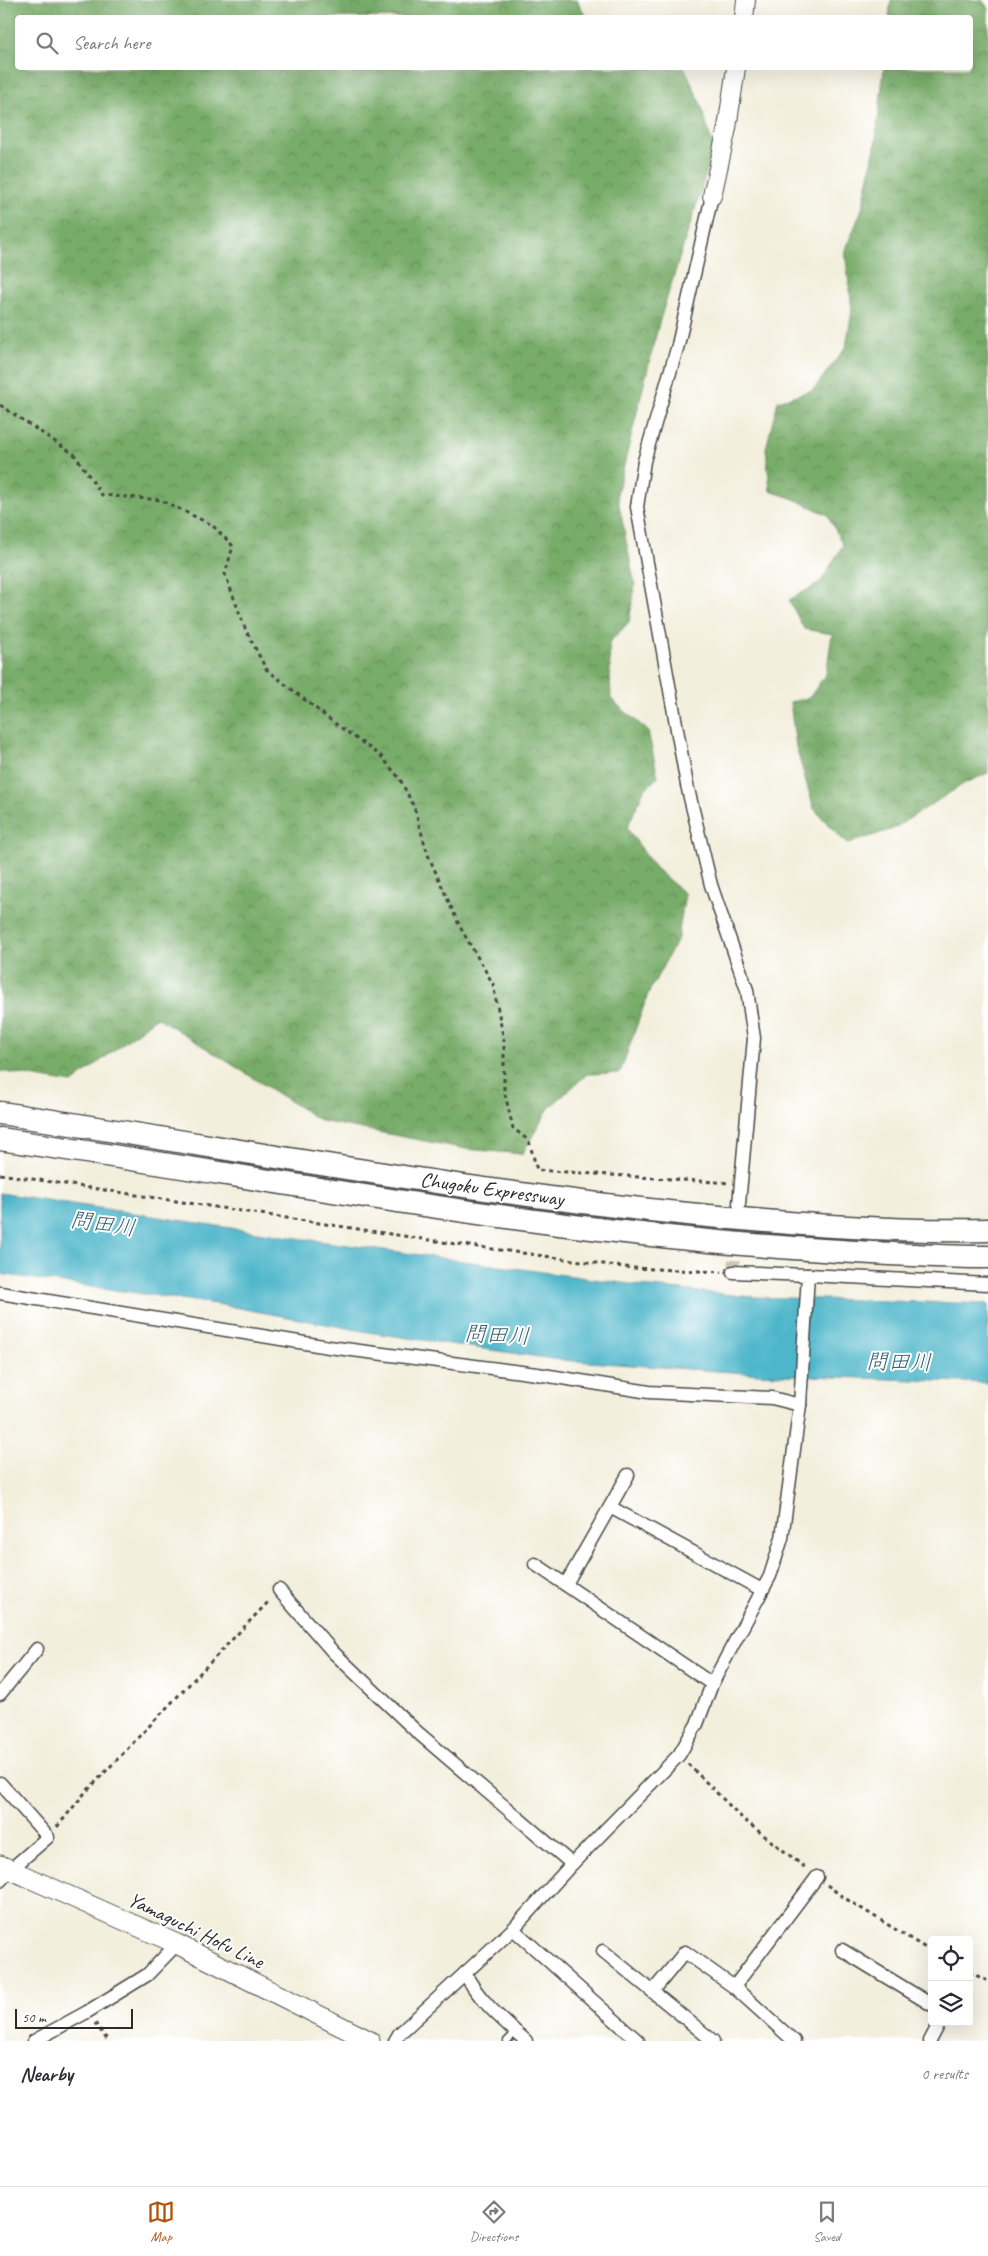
<!DOCTYPE html>
<meta charset="utf-8">
<style>
body{margin:0;font-family:Caveat,"Klee One",sans-serif;background:#f2f2f3;color:#2b2b33}
.controls{position:absolute;right:15px;bottom:15px;display:grid;overflow:hidden;border-radius:5px;box-shadow:0 5px 20px #0002}
.controls button{width:45px;height:45px;display:grid;place-items:center;padding:0;border:0;border-bottom:1px solid #e1e1e2;background:#fff;color:#2b2b33;font:25px sans-serif}
.scale{position:absolute;left:15px;bottom:12px;width:118px;box-sizing:border-box;padding-left:5px;border:2px solid #2b2b2b;border-top:0;font-size:14px;line-height:18px;white-space:nowrap;color:#2b2b2b;-webkit-text-stroke:4px #fff;paint-order:stroke}
.list{margin:0;padding:0;list-style:none}
h2{display:flex;justify-content:space-between;align-items:center;height:65px;margin:0;padding:0 20px;font-size:21px}
h2 small{font-size:16px;font-weight:400;color:#7c7c81}
.icon{flex:none;width:28px;height:28px;fill:none;stroke:currentColor;stroke-width:2;stroke-linecap:round;stroke-linejoin:round}
.map{position:relative;flex:none;width:988px;height:2041px;overflow:hidden}
.search{position:absolute;background:#fff;box-shadow:0 5px 20px #0002;left:15px;right:15px;top:15px;height:55px;display:flex;align-items:center;gap:12px;box-sizing:border-box;padding:0 18px;border-radius:5px;color:#7c7c81;font-size:19px}
.sheet{height:145px;background:#fff}
nav{display:flex;justify-content:space-around;align-items:center;box-sizing:border-box;height:70px;border-top:1px solid #e1e1e2;background:#fff;font-size:14px;color:#7c7c81}
nav a{display:grid;justify-items:center;gap:2px}
nav .on{color:#b45309}
.map>svg:first-child{display:block}
.forest{fill:url(#forest-crowns);stroke:#526c4a}
.water{fill:#4db6ca;stroke:#3c707a}
.lines{fill:none;stroke-linecap:round;stroke-linejoin:round}
.street-tunnel{stroke:#cbc8b9;stroke-width:12;stroke-dasharray:12 6;stroke-linecap:butt}
.lane-casing{stroke:#494846;stroke-width:9}
.street-casing{stroke:#494846;stroke-width:15}
.secondary-casing{stroke:#494846;stroke-width:20}
.primary-casing{stroke:#494846;stroke-width:21}
.highway-casing{stroke:#494846;stroke-width:25}
.path{stroke:#494846;stroke-width:3;stroke-dasharray:4 4;stroke-linecap:butt}
.lane{stroke:#fff;stroke-width:6}
.street{stroke:#fff;stroke-width:12}
.secondary{stroke:#fff;stroke-width:18}
.primary{stroke:#fff;stroke-width:19}
.highway{stroke:#fff;stroke-width:22}
.labels{text-anchor:middle;stroke-width:4;stroke-linejoin:round;paint-order:stroke}
.street-label{font-size:21px;fill:#2b2b2b;stroke:#fff}
.water-label{font-size:22px;font-style:italic;fill:#39636b;stroke:#fff}
</style>
<div class="map">
<svg width="988" height="2041" viewBox="0 0 988 2041">
<defs>
<pattern id="forest-crowns" width="20" height="18" patternUnits="userSpaceOnUse" patternTransform="scale(1.25)"><rect width="20" height="18" fill="#78ac69"/><path d="M2 6a3 3 0 1 1 6 0M12 15a3 3 0 1 1 6 0" fill="none" stroke="#638c57"/></pattern>
</defs>
<rect width="100%" height="100%" fill="#fff"/>
<filter id="ink" filterUnits="userSpaceOnUse"><feTurbulence type="fractalNoise" baseFrequency=".02" numOctaves="2"/><feDisplacementMap in="SourceGraphic" scale="10" xChannelSelector="R" yChannelSelector="G"/><feConvolveMatrix kernelMatrix="1 2 1 2 8 2 1 2 1" color-interpolation-filters="sRGB"/></filter>
<filter id="wash" filterUnits="userSpaceOnUse"><feTurbulence type="fractalNoise" baseFrequency=".0096" numOctaves="4" result="noise"/><feDisplacementMap in="SourceGraphic" scale="20" xChannelSelector="R" yChannelSelector="G"/><feGaussianBlur stdDeviation="1.12" result="paint"/><feColorMatrix in="noise" values="0 0 0 0 0 0 0 0 0 0 0 0 0 0 0 0 0 1.4 0 .05"/><feComposite in="paint" operator="in"/></filter>
<g filter="url(#wash)">
<rect width="100%" height="100%" fill="#f3efdd"/>
<g class="forest">
<path d="M 0,0 L 577,0 L 586,17 L 18,18 L 18,68 L 685,68 L 701,105 L 714,149 L 659,323 L 617,494 L 635,586 L 629,622 L 609,643 L 611,699 L 648,731 L 658,777 L 644,790 L 627,828 L 655,868 L 685,894 L 678,938 L 648,994 L 620,1073 L 587,1074 L 549,1108 L 522,1154 L 466,1149 L 321,1121 L 157,1017 L 72,1083 L 0,1071 Z"/>
<path d="M 891,0 L 982,0 L 988,8 L 988,773 L 965,783 L 893,829 L 847,844 L 814,809 L 796,747 L 790,702 L 809,698 L 826,674 L 832,634 L 804,629 L 789,600 L 820,583 L 843,545 L 828,515 L 794,499 L 770,491 L 766,448 L 778,401 L 813,390 L 846,347 L 852,310 L 845,251 L 862,209 L 875,147 L 884,68 L 970,68 L 970,18 L 889,17 Z"/>
</g>
<path class="water" d="M 0,1193 L 290,1237 L 651,1287 L 753,1297 L 988,1304 L 988,1383 L 759,1374 L 560,1360 L 374,1333 L 223,1305 L 0,1274 Z"/>
</g>
<g filter="url(#ink)">
<g class="lines">
<path class="street-tunnel" d="M 733,1272 L 738,1214"/>
<g class="lane-casing">
<path id="lane" d="M 507,2041 L 516,2032"/>
</g>
<g class="street-casing">
<g id="street">
<path d="M 712,196 L 678,345 L 644,461 L 637,507 L 687,785 L 711,885 L 747,990 L 754,1038 L 739,1204"/>
<path d="M 808,1275 L 988,1284"/>
<path d="M 0,1293 L 329,1347 L 537,1374 L 649,1392 L 772,1398 L 800,1405"/>
<path d="M 610,1507 L 762,1590"/>
<path d="M 535,1564 L 712,1684"/>
<path d="M 566,1584 L 628,1475"/>
<path d="M 279,1590 L 333,1652 L 416,1731 L 572,1864"/>
<path d="M 0,1694 L 37,1649"/>
<path d="M 0,1783 L 48,1837 L 10,1870 L 0,1881"/>
<path d="M 513,1929 L 638,2041"/>
<path d="M 842,1950 L 932,2005"/>
<path d="M 603,1951 L 713,2041"/>
<path d="M 465,1973 C 478,2000 504,2021 526,2041"/>
<path d="M 653,1991 L 685,1952 L 734,1987"/>
<path d="M 34,2041 L 87,2012 L 147,1975 L 177,1944"/>
<path d="M 395,2041 L 399,2034 L 513,1929 L 572,1864 L 679,1755 L 697,1724 L 712,1684 L 770,1576 L 782,1538 L 800,1405 L 808,1275 L 733,1272"/>
<path d="M 794,2041 L 734,1987 L 817,1877"/>
<path d="M 930,2041 L 940,2022"/>
</g>
</g>
<g class="secondary-casing">
<g id="secondary">
<path d="M 744,18 L 746,0"/>
<path d="M 712,196 L 727,128 L 736,68"/>
</g>
</g>
<g class="primary-casing">
<path id="primary" d="M 0,1865 L 177,1944 L 370,2041"/>
</g>
<g class="highway-casing">
<g id="highway">
<path d="M 0,1113 C 233,1148 464,1192 698,1215 C 794,1224 891,1232 988,1230"/>
<path d="M 0,1139 C 269,1178 536,1231 808,1249 C 868,1253 928,1257 988,1257"/>
</g>
</g>
<g class="path">
<path d="M 0,405 L 75,455 L 102,495 L 161,500 L 212,525 L 233,546 L 225,574 L 245,628 L 266,669 L 333,722 L 381,756 L 400,779 L 414,807 L 428,855 L 460,927 L 493,984 L 504,1041 L 504,1090 L 513,1128 L 529,1141 L 537,1170 L 729,1183"/>
<path d="M 0,1174 L 449,1243 L 632,1268 L 722,1272"/>
<path d="M 688,1764 L 743,1819 L 807,1869"/>
<path d="M 57,1827 L 84,1794 L 270,1600"/>
<path d="M 827,1885 L 843,1897 L 932,1952"/>
<path d="M 969,1972 L 988,1981"/>
<path d="M 95,2023 L 108,2041"/>
</g>
<use href="#lane" class="lane"/>
<use href="#street" class="street"/>
<use href="#secondary" class="secondary"/>
<use href="#primary" class="primary"/>
<use href="#highway" class="highway"/>
</g>
</g>
<g class="labels">
<g class="street-label">
<text transform="translate(492 1189) rotate(8)" y="7">Chugoku Expressway</text>
<text transform="translate(196 1930) rotate(26)" y="7">Yamaguchi Hofu Line</text>
</g>
<g class="water-label">
<text transform="translate(103 1223) rotate(8)" y="8">問田川</text>
<text transform="translate(497 1334) rotate(3)" y="8">問田川</text>
<text transform="translate(899 1361) rotate(1)" y="8">問田川</text>
</g>
</g>
</svg>
<div class="controls">
<button><svg class="icon" aria-label="locate" viewBox="0 0 24 24"><circle cx="12" cy="12" r="6"/><path d="M12 2v4M12 18v4M2 12h4M18 12h4"/></svg></button>
<button><svg class="icon" aria-label="layers" viewBox="0 0 24 24"><path d="M12 4l9 5-9 5-9-5zM3 14l9 5 9-5"/></svg></button>
</div>
<div class="scale">50 m</div>
<div class="search"><svg class="icon" aria-label="search" viewBox="0 0 24 24"><circle cx="10" cy="10" r="6"/><path d="M15 15l6 6"/></svg>Search here</div>
</div>
<section class="sheet">
<h2>Nearby<small>0 results</small></h2>
<ul class="list">
</ul>
</section>
<nav>
<a class="on"><svg class="icon" aria-label="map" viewBox="0 0 24 24"><path d="M3 6l6-2 6 2 6-2v14l-6 2-6-2-6 2zM9 4v14M15 6v14"/></svg>Map</a>
<a><svg class="icon" aria-label="directions" viewBox="0 0 24 24"><path d="M12 3l9 9-9 9-9-9zM9 14v-3h6M13 9l2 2-2 2"/></svg>Directions</a>
<a><svg class="icon" aria-label="saved" viewBox="0 0 24 24"><path d="M7 4h10v16l-5-4-5 4z"/></svg>Saved</a>
</nav>
